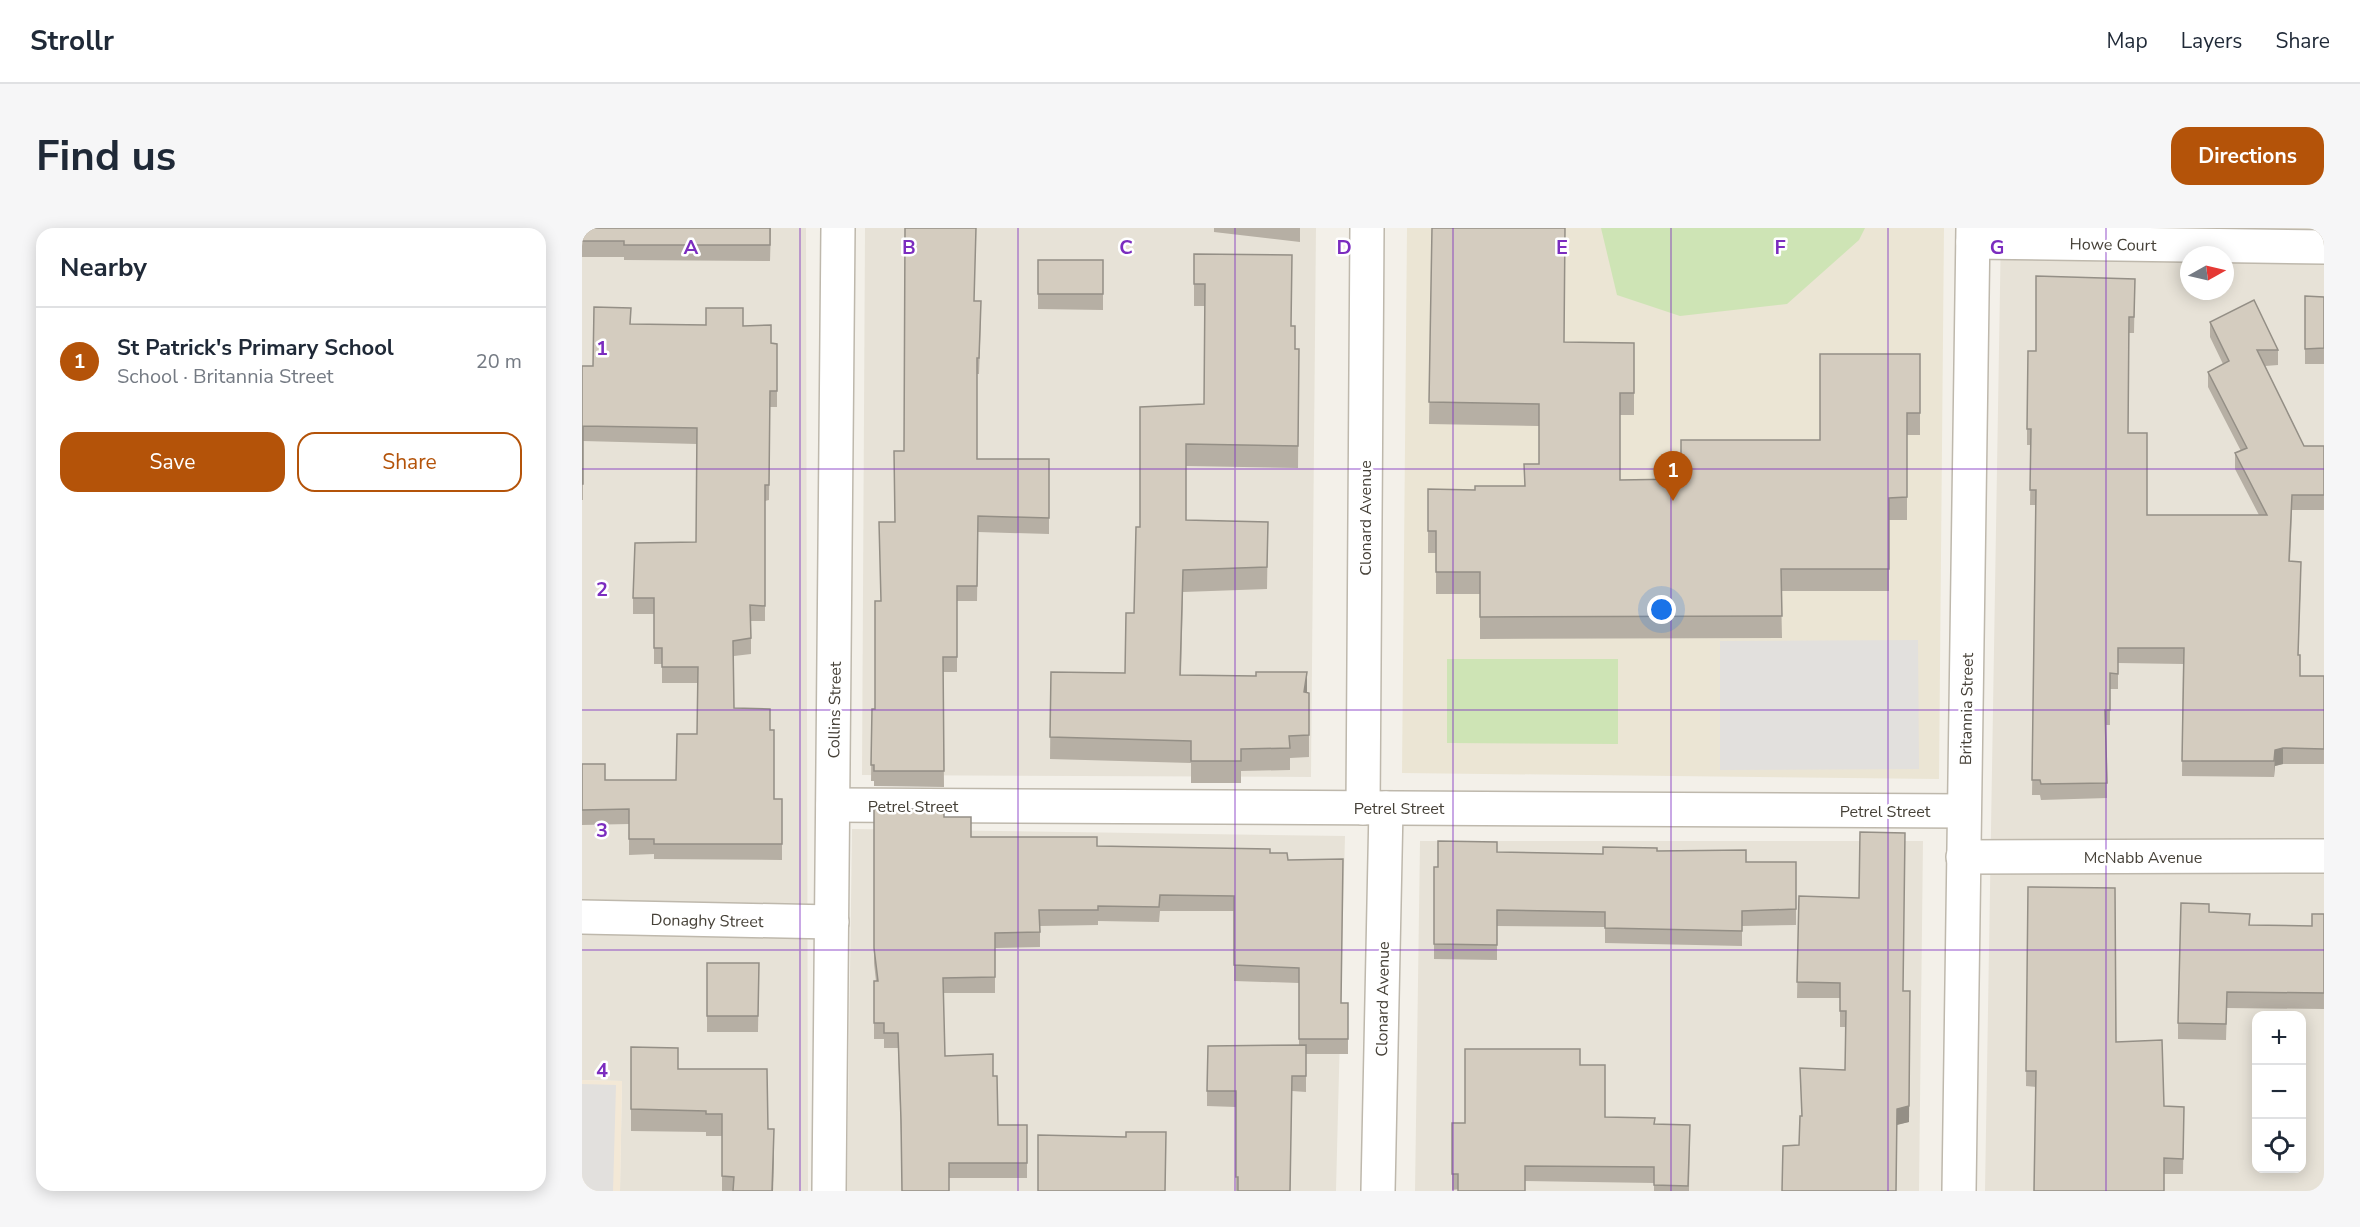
<!DOCTYPE html>
<meta charset="utf-8">
<style>
body{margin:0;font-family:"Nunito Sans",sans-serif;background:#f6f6f7;color:#1f2937}
.controls{position:absolute;right:18px;bottom:18px;display:grid;overflow:hidden;border-radius:12px;box-shadow:0 3px 15px #0003}
.controls button{width:54px;height:54px;display:grid;place-items:center;padding:0;border:0;border-bottom:2px solid #e0e1e3;background:#fff;color:#1f2937;font:30px sans-serif}
.compass{position:absolute;left:1598px;top:18px;width:54px;height:54px;border-radius:50%;background:#fff;box-shadow:0 3px 15px #0003;rotate:82deg}
.you{position:absolute;left:1080px;top:382px;width:21px;height:21px;margin:-15px;border:4px solid #fff;border-radius:50%;background:#1a73e8;box-shadow:0 0 0 9px #1a73e833}
.badge{display:grid;place-items:center;width:39px;height:39px;border-radius:50%;background:#b45309;color:#fff;font-size:20px;font-weight:700}
.pin{position:absolute;translate:-50% -50px;filter:drop-shadow(0 2px 3px #0008)}
.pin::after{content:'';position:absolute;top:32px;width:21px;height:18px;background:inherit;clip-path:polygon(0 0,100% 0,50% 100%)}
.list{margin:0;padding:0;list-style:none}
h2{display:flex;justify-content:space-between;align-items:center;height:78px;margin:0;padding:0 24px;font-size:26px}
h2 small{font-size:20px;font-weight:400;color:#747a83}
.list li{display:grid;grid-template-columns:39px 1fr auto;gap:18px;align-items:center;box-sizing:border-box;height:108px;padding:0 24px;border-top:2px solid #e0e1e3}
.list b{display:block;font-size:22px;white-space:nowrap}
.list p{margin:0;font-size:20px;white-space:nowrap;color:#747a83}
.list em{font-size:20px;font-style:normal;color:#747a83}
.actions{display:flex;gap:12px;padding:18px 24px}
.actions a{flex:1;padding:14px 0;border:2px solid #b45309;border-radius:18px;text-align:center;font-size:21px;color:#b45309}
.actions .main{background:#b45309;color:#fff}
.icon{flex:none;width:33px;height:33px;fill:none;stroke:currentColor;stroke-width:2;stroke-linecap:round;stroke-linejoin:round}
.map{position:relative;flex:none;width:1742px;height:963px;overflow:hidden;border-radius:18px}
header{display:flex;align-items:center;gap:36px;box-sizing:border-box;height:84px;padding:0 30px;background:#fff;border-bottom:2px solid #e0e1e3}
header strong{font-size:28px}
nav{display:flex;gap:33px;margin-inline-start:auto;font-size:21px}
.intro{display:flex;align-items:center;justify-content:space-between;box-sizing:border-box;height:144px;padding:0 36px}
h1{margin:0;font-size:42px}
.button{padding:15px 27px;border-radius:18px;background:#b45309;color:#fff;font-size:21px;font-weight:700}
main{display:flex;gap:36px;padding:0 36px}
aside{flex:1;background:#fff;border-radius:18px;box-shadow:0 3px 15px #0003}
.map>svg:first-child{display:block}
.residential{fill:#e7e2d7;fill-rule:evenodd}
.commercial{fill:#f3e8d6}
.education{fill:#ebe5d4}
.green{fill:#cee4b5}
.parking{fill:#e2e0dd}
.lines{fill:none;stroke-linecap:round;stroke-linejoin:round}
.minor-casing{stroke:#beb8ac;stroke-width:36}
.minor{stroke:#fff;stroke-width:33}
.wall{fill:#b6afa4}
.shaded-wall{fill:#948f86}
.building{fill:#d4ccbf;stroke:#948f86;stroke-width:1.5}
.grid{fill:none;stroke:#7b2cbf;stroke-width:1.5;stroke-opacity:0.55}
.labels{text-anchor:middle;stroke-width:5;stroke-linejoin:round;paint-order:stroke}
.street-label{font-size:16px;fill:#464138;stroke:#fff}
.grid-label{font-size:20px;text-anchor:middle;font-weight:bold;fill:#7b2cbf;stroke:#fff;stroke-width:5;stroke-linejoin:round;paint-order:stroke}
</style>
<header>
<strong>Strollr</strong>
<nav><a>Map</a><a>Layers</a><a>Share</a></nav>
</header>
<div class="intro"><h1>Find us</h1><a class="button">Directions</a></div>
<main>
<aside>
<h2>Nearby<small></small></h2>
<ul class="list">
<li><span class="badge">1</span><div><b>St Patrick's Primary School</b><p>School · Britannia Street</p></div><em>20 m</em></li>
</ul>
<div class="actions"><a class="main">Save</a><a>Share</a></div>
</aside>
<div class="map">
<svg width="1742" height="963" viewBox="0 0 1742 963">
<rect width="100%" height="100%" fill="#f3f0e9"/>
<g class="residential">
<path d="M 0,0 L 224,0 L 226,963 L 38,963 L 40,853 L 0,852 Z"/>
<path d="M 283,0 L 734,0 L 729,549 L 280,547 Z"/>
<path d="M 1419,0 L 1742,0 L 1742,963 L 1403,963 ZM 1607,27 L 1643,27 L 1643,63 L 1607,63 ZM 1674,788 L 1720,788 L 1720,940 L 1674,940 Z"/>
<path d="M 270,601 L 763,608 L 754,963 L 265,963 Z"/>
<path d="M 838,613 L 1341,613 L 1337,963 L 833,963 Z"/>
</g>
<path class="commercial" d="M 0,852 L 40,853 L 38,963 L 0,963 Z"/>
<path class="education" d="M 825,0 L 1362,0 L 1357,551 L 820,545 Z"/>
<g class="green">
<path d="M 1019,0 L 1283,0 L 1277,12 L 1205,76 L 1098,88 L 1035,67 Z"/>
<path d="M 865,431 L 1036,431 L 1036,516 L 865,515 Z"/>
</g>
<g class="parking">
<path d="M 1336,412 L 1337,541 L 1138,542 L 1138,413 Z"/>
<path d="M 0,856 L 34,857 L 31,963 L 0,963 Z"/>
</g>
<g class="lines">
<g class="minor-casing">
<g id="minor">
<path d="M 1391,14 L 1742,19"/>
<path d="M 251,577 L 1382,583"/>
<path d="M 781,580 L 785,0"/>
<path d="M 1381,629 L 1742,628"/>
<path d="M 0,689 L 250,694"/>
<path d="M 247,963 L 256,0"/>
<path d="M 796,963 L 804,580"/>
<path d="M 1377,963 L 1391,0"/>
</g>
</g>
<use href="#minor" class="minor"/>
</g>
<g class="wall">
<path d="M 0,0 L 189,0 L 188,33 L 42,32 L 42,29 L 0,29 Z"/>
<path d="M 632,0 L 718,0 L 718,14 L 632,4 Z"/>
<path d="M 850,0 L 982,114 L 1052,115 L 1052,187 L 1038,187 L 1038,252 L 1099,251 L 1238,212 L 1338,126 L 1338,207 L 1325,207 L 1325,292 L 1307,292 L 1307,363 L 1199,363 L 1200,410 L 898,411 L 898,366 L 854,366 L 854,325 L 846,325 L 846,261 L 893,262 L 942,258 L 957,236 L 957,198 L 847,196 Z"/>
<path d="M 612,26 L 709,98 L 713,121 L 717,121 L 716,240 L 604,238 L 604,292 L 686,294 L 685,361 L 601,364 L 599,447 L 727,465 L 727,529 L 708,530 L 708,542 L 659,543 L 659,555 L 609,555 L 609,535 L 468,531 L 469,444 L 543,445 L 552,385 L 558,299 L 622,176 L 623,78 L 612,78 Z"/>
<path d="M 456,32 L 521,32 L 521,82 L 456,81 Z"/>
<path d="M 323,41 L 393,73 L 399,88 L 397,146 L 395,146 L 395,231 L 467,231 L 467,306 L 396,304 L 395,373 L 375,373 L 375,444 L 361,444 L 362,559 L 292,558 L 292,553 L 289,553 L 290,481 L 293,481 L 299,373 L 313,294 L 322,223 Z"/>
<path d="M 1553,51 L 1552,105 L 1547,105 L 1546,205 L 1565,287 L 1677,287 L 1653,241 L 1653,225 L 1659,223 L 1626,159 L 1626,144 L 1641,136 L 1628,109 L 1628,94 L 1696,122 L 1696,137 L 1683,138 L 1722,218 L 1742,218 L 1742,282 L 1710,282 L 1708,333 L 1719,349 L 1716,427 L 1718,448 L 1742,448 L 1742,536 L 1701,536 L 1693,538 L 1692,549 L 1600,548 L 1601,436 L 1536,435 L 1536,461 L 1528,461 L 1528,497 L 1524,497 L 1525,570 L 1459,572 L 1458,567 L 1450,567 L 1454,277 L 1448,277 L 1449,217 L 1445,217 L 1445,201 L 1454,123 Z"/>
<path d="M 1723,68 L 1742,69 L 1742,136 L 1723,136 Z"/>
<path d="M 49,96 L 161,98 L 189,115 L 195,116 L 195,179 L 188,179 L 187,272 L 183,273 L 183,393 L 169,393 L 169,426 L 152,428 L 152,480 L 188,502 L 192,571 L 200,571 L 200,632 L 72,631 L 72,626 L 47,627 L 47,596 L 0,597 L 0,536 L 23,552 L 94,552 L 115,506 L 116,455 L 80,455 L 80,436 L 72,436 L 72,386 L 51,386 L 51,370 L 114,314 L 115,216 L 1,213 L 1,272 L 0,272 L 0,138 L 11,138 Z"/>
<path d="M 292,581 L 362,589 L 389,609 L 515,618 L 688,625 L 706,632 L 759,775 L 766,775 L 766,826 L 724,826 L 724,864 L 710,863 L 708,963 L 654,963 L 654,879 L 625,878 L 625,863 L 717,817 L 717,755 L 652,753 L 652,683 L 578,683 L 577,694 L 516,693 L 516,697 L 458,698 L 458,719 L 413,720 L 413,765 L 361,765 L 363,828 L 411,848 L 416,897 L 445,897 L 445,950 L 367,950 L 319,907 L 316,820 L 302,820 L 302,811 L 292,811 L 292,753 L 294,753 L 292,735 Z"/>
<path d="M 1075,623 L 1164,634 L 1214,634 L 1214,697 L 1160,698 L 1160,718 L 1023,715 L 1023,699 L 915,698 L 915,732 L 852,731 L 852,639 L 856,639 L 915,624 L 1021,626 Z"/>
<path d="M 1446,659 L 1534,814 L 1582,878 L 1602,879 L 1601,946 L 1582,946 L 1454,859 L 1444,858 Z"/>
<path d="M 1217,668 L 1321,763 L 1327,894 L 1217,917 L 1220,888 L 1218,840 L 1263,842 L 1264,799 L 1258,799 L 1258,770 L 1215,770 Z"/>
<path d="M 1627,684 L 1668,697 L 1730,698 L 1742,686 L 1742,781 L 1645,780 L 1644,812 L 1596,811 L 1596,795 Z"/>
<path d="M 125,735 L 177,735 L 176,804 L 125,804 Z"/>
<path d="M 49,819 L 96,841 L 186,901 L 192,923 L 191,963 L 140,963 L 140,908 L 124,908 L 124,904 L 49,903 Z"/>
<path d="M 998,837 L 1023,889 L 1073,896 L 1108,897 L 1107,963 L 1072,963 L 1072,955 L 943,953 L 870,962 L 870,895 L 883,895 Z"/>
</g>
<g class="shaded-wall">
<path d="M 725,444 L 725,466 L 722,464 Z"/>
<path d="M 1701,520 L 1701,536 L 1693,538 L 1692,549 L 1693,522 Z"/>
<path d="M 1328,763 L 1327,894 L 1315,897 L 1315,881 Z"/>
<path d="M 192,901 L 191,963 L 190,963 Z"/>
</g>
<g class="building">
<path d="M 0,0 L 188,0 L 188,17 L 42,17 L 42,13 L 0,13 Z"/>
<path d="M 323,0 L 394,0 L 392,73 L 399,73 L 397,130 L 395,130 L 395,231 L 467,231 L 467,290 L 396,288 L 395,358 L 375,358 L 375,429 L 361,429 L 362,543 L 292,543 L 292,537 L 289,537 L 290,481 L 293,481 L 293,373 L 299,373 L 297,294 L 313,294 L 312,223 L 322,223 Z"/>
<path d="M 850,0 L 983,0 L 982,114 L 1052,115 L 1052,165 L 1038,165 L 1038,252 L 1099,251 L 1099,212 L 1238,212 L 1238,126 L 1338,126 L 1338,185 L 1325,185 L 1325,269 L 1307,270 L 1307,341 L 1199,341 L 1200,388 L 898,389 L 898,344 L 854,344 L 854,303 L 846,303 L 846,261 L 893,262 L 893,258 L 943,258 L 942,236 L 957,236 L 957,176 L 847,174 Z"/>
<path d="M 612,26 L 710,27 L 709,98 L 713,98 L 713,121 L 717,121 L 716,218 L 604,216 L 604,292 L 686,294 L 685,339 L 601,342 L 598,447 L 674,448 L 674,444 L 725,444 L 722,464 L 727,465 L 727,507 L 707,508 L 708,520 L 659,521 L 659,533 L 609,533 L 609,513 L 468,509 L 469,444 L 543,445 L 544,385 L 552,385 L 554,299 L 558,299 L 558,179 L 622,176 L 623,56 L 612,56 Z"/>
<rect x="456" y="32" width="65" height="34"/>
<path d="M 1454,48 L 1553,51 L 1552,89 L 1547,89 L 1546,205 L 1565,205 L 1565,287 L 1685,287 L 1653,225 L 1665,220 L 1626,144 L 1647,133 L 1628,94 L 1672,72 L 1696,122 L 1675,122 L 1722,218 L 1742,218 L 1742,267 L 1710,267 L 1707,333 L 1719,334 L 1716,427 L 1718,427 L 1718,448 L 1742,448 L 1742,521 L 1701,520 L 1693,522 L 1692,533 L 1600,533 L 1602,420 L 1536,420 L 1536,446 L 1528,445 L 1528,482 L 1523,482 L 1525,555 L 1459,556 L 1458,552 L 1450,552 L 1454,262 L 1448,262 L 1449,201 L 1445,201 L 1446,123 L 1454,123 Z"/>
<path d="M 1723,68 L 1742,69 L 1742,120 L 1723,121 Z"/>
<path d="M 12,79 L 49,80 L 48,96 L 124,97 L 124,80 L 161,80 L 161,98 L 189,97 L 189,115 L 195,116 L 195,163 L 188,163 L 187,257 L 183,257 L 183,378 L 168,377 L 169,410 L 151,413 L 152,480 L 188,481 L 188,502 L 192,502 L 192,571 L 200,571 L 200,616 L 72,616 L 72,611 L 47,611 L 47,581 L 0,582 L 0,536 L 23,536 L 23,552 L 94,552 L 95,506 L 115,506 L 116,439 L 80,439 L 80,420 L 72,420 L 72,370 L 51,370 L 53,315 L 114,314 L 115,200 L 1,198 L 1,256 L 0,256 L 0,138 L 11,138 Z"/>
<path d="M 292,581 L 362,581 L 362,589 L 389,589 L 389,609 L 515,609 L 515,618 L 688,621 L 688,625 L 705,625 L 706,632 L 761,631 L 759,775 L 766,775 L 766,811 L 717,811 L 717,740 L 652,737 L 652,668 L 578,667 L 577,679 L 516,678 L 516,682 L 457,682 L 458,704 L 413,705 L 413,749 L 361,750 L 363,828 L 411,826 L 411,848 L 415,848 L 416,897 L 445,897 L 445,935 L 367,935 L 367,963 L 320,963 L 319,892 L 316,805 L 302,805 L 302,795 L 292,795 L 292,753 L 296,753 L 292,720 Z"/>
<path d="M 1278,604 L 1323,605 L 1321,763 L 1328,763 L 1327,878 L 1315,881 L 1314,963 L 1200,963 L 1201,918 L 1217,917 L 1218,888 L 1220,888 L 1218,840 L 1263,842 L 1264,783 L 1258,783 L 1258,755 L 1215,754 L 1217,668 L 1277,670 Z"/>
<path d="M 856,613 L 915,614 L 915,624 L 1021,626 L 1021,619 L 1075,620 L 1075,623 L 1164,622 L 1164,634 L 1214,634 L 1214,681 L 1160,683 L 1160,703 L 1023,700 L 1023,684 L 915,682 L 915,717 L 852,716 L 852,639 L 856,639 Z"/>
<path d="M 1446,659 L 1533,660 L 1534,814 L 1580,812 L 1582,878 L 1602,879 L 1601,931 L 1582,930 L 1582,963 L 1452,963 L 1454,843 L 1444,843 Z"/>
<path d="M 1599,675 L 1627,676 L 1627,684 L 1668,686 L 1667,697 L 1730,698 L 1730,686 L 1742,686 L 1742,765 L 1645,764 L 1644,796 L 1596,795 Z"/>
<path d="M 125,735 L 177,735 L 176,788 L 125,788 Z"/>
<path d="M 724,817 L 724,848 L 710,848 L 708,963 L 656,963 L 656,949 L 654,949 L 654,863 L 625,863 L 626,818 Z"/>
<path d="M 49,819 L 96,820 L 96,841 L 185,841 L 186,901 L 192,901 L 190,963 L 151,963 L 152,949 L 140,948 L 140,886 L 124,886 L 124,883 L 49,881 Z"/>
<path d="M 883,821 L 998,821 L 998,837 L 1023,837 L 1023,889 L 1073,890 L 1072,896 L 1108,897 L 1106,958 L 1072,957 L 1072,939 L 943,938 L 943,963 L 876,963 L 876,946 L 870,946 L 870,895 L 883,895 Z"/>
<path d="M 544,904 L 584,904 L 583,963 L 456,963 L 456,907 L 544,909 Z"/>
</g>
<path class="grid" d="M 218,0 L 218,963M 436,0 L 436,963M 653,0 L 653,963M 871,0 L 871,963M 1089,0 L 1089,963M 1306,0 L 1306,963M 1524,0 L 1524,963M 0,241 L 1742,241M 0,482 L 1742,482M 0,722 L 1742,722"/>
<g class="labels">
<g class="street-label">
<text transform="translate(1531 16) rotate(1)" y="6">Howe Court</text>
<text transform="translate(783 290) rotate(-90)" y="6">Clonard Avenue</text>
<text transform="translate(1384 481) rotate(-89)" y="6">Britannia Street</text>
<text transform="translate(252 482) rotate(-89)" y="6">Collins Street</text>
<text x="331" y="584">Petrel Street</text>
<text x="817" y="586">Petrel Street</text>
<text x="1303" y="589">Petrel Street</text>
<text x="1561" y="635">McNabb Avenue</text>
<text transform="translate(125 692) rotate(1)" y="6">Donaghy Street</text>
<text transform="translate(800 771) rotate(-89)" y="6">Clonard Avenue</text>
</g>
</g>
<g class="grid-label">
<text x="109" y="26">A</text>
<text x="327" y="26">B</text>
<text x="544" y="26">C</text>
<text x="762" y="26">D</text>
<text x="980" y="26">E</text>
<text x="1198" y="26">F</text>
<text x="1415" y="26">G</text>
<text x="20" y="127">1</text>
<text x="20" y="368">2</text>
<text x="20" y="609">3</text>
<text x="20" y="849">4</text>
</g>
</svg>
<div class="controls">
<button>+</button>
<button>−</button>
<button><svg class="icon" aria-label="locate" viewBox="0 0 24 24"><circle cx="12" cy="12" r="6"/><path d="M12 2v4M12 18v4M2 12h4M18 12h4"/></svg></button>
</div>
<svg class="compass" viewBox="-18 -18 36 36"><path d="M0-13l5 13h-10z" fill="#e53935"/><path d="M0 13l5-13h-10z" fill="#747a83"/></svg>
<div class="you"></div>
<div class="pin badge" style="left:1091px;top:273px">1</div>
</div>
</main>
